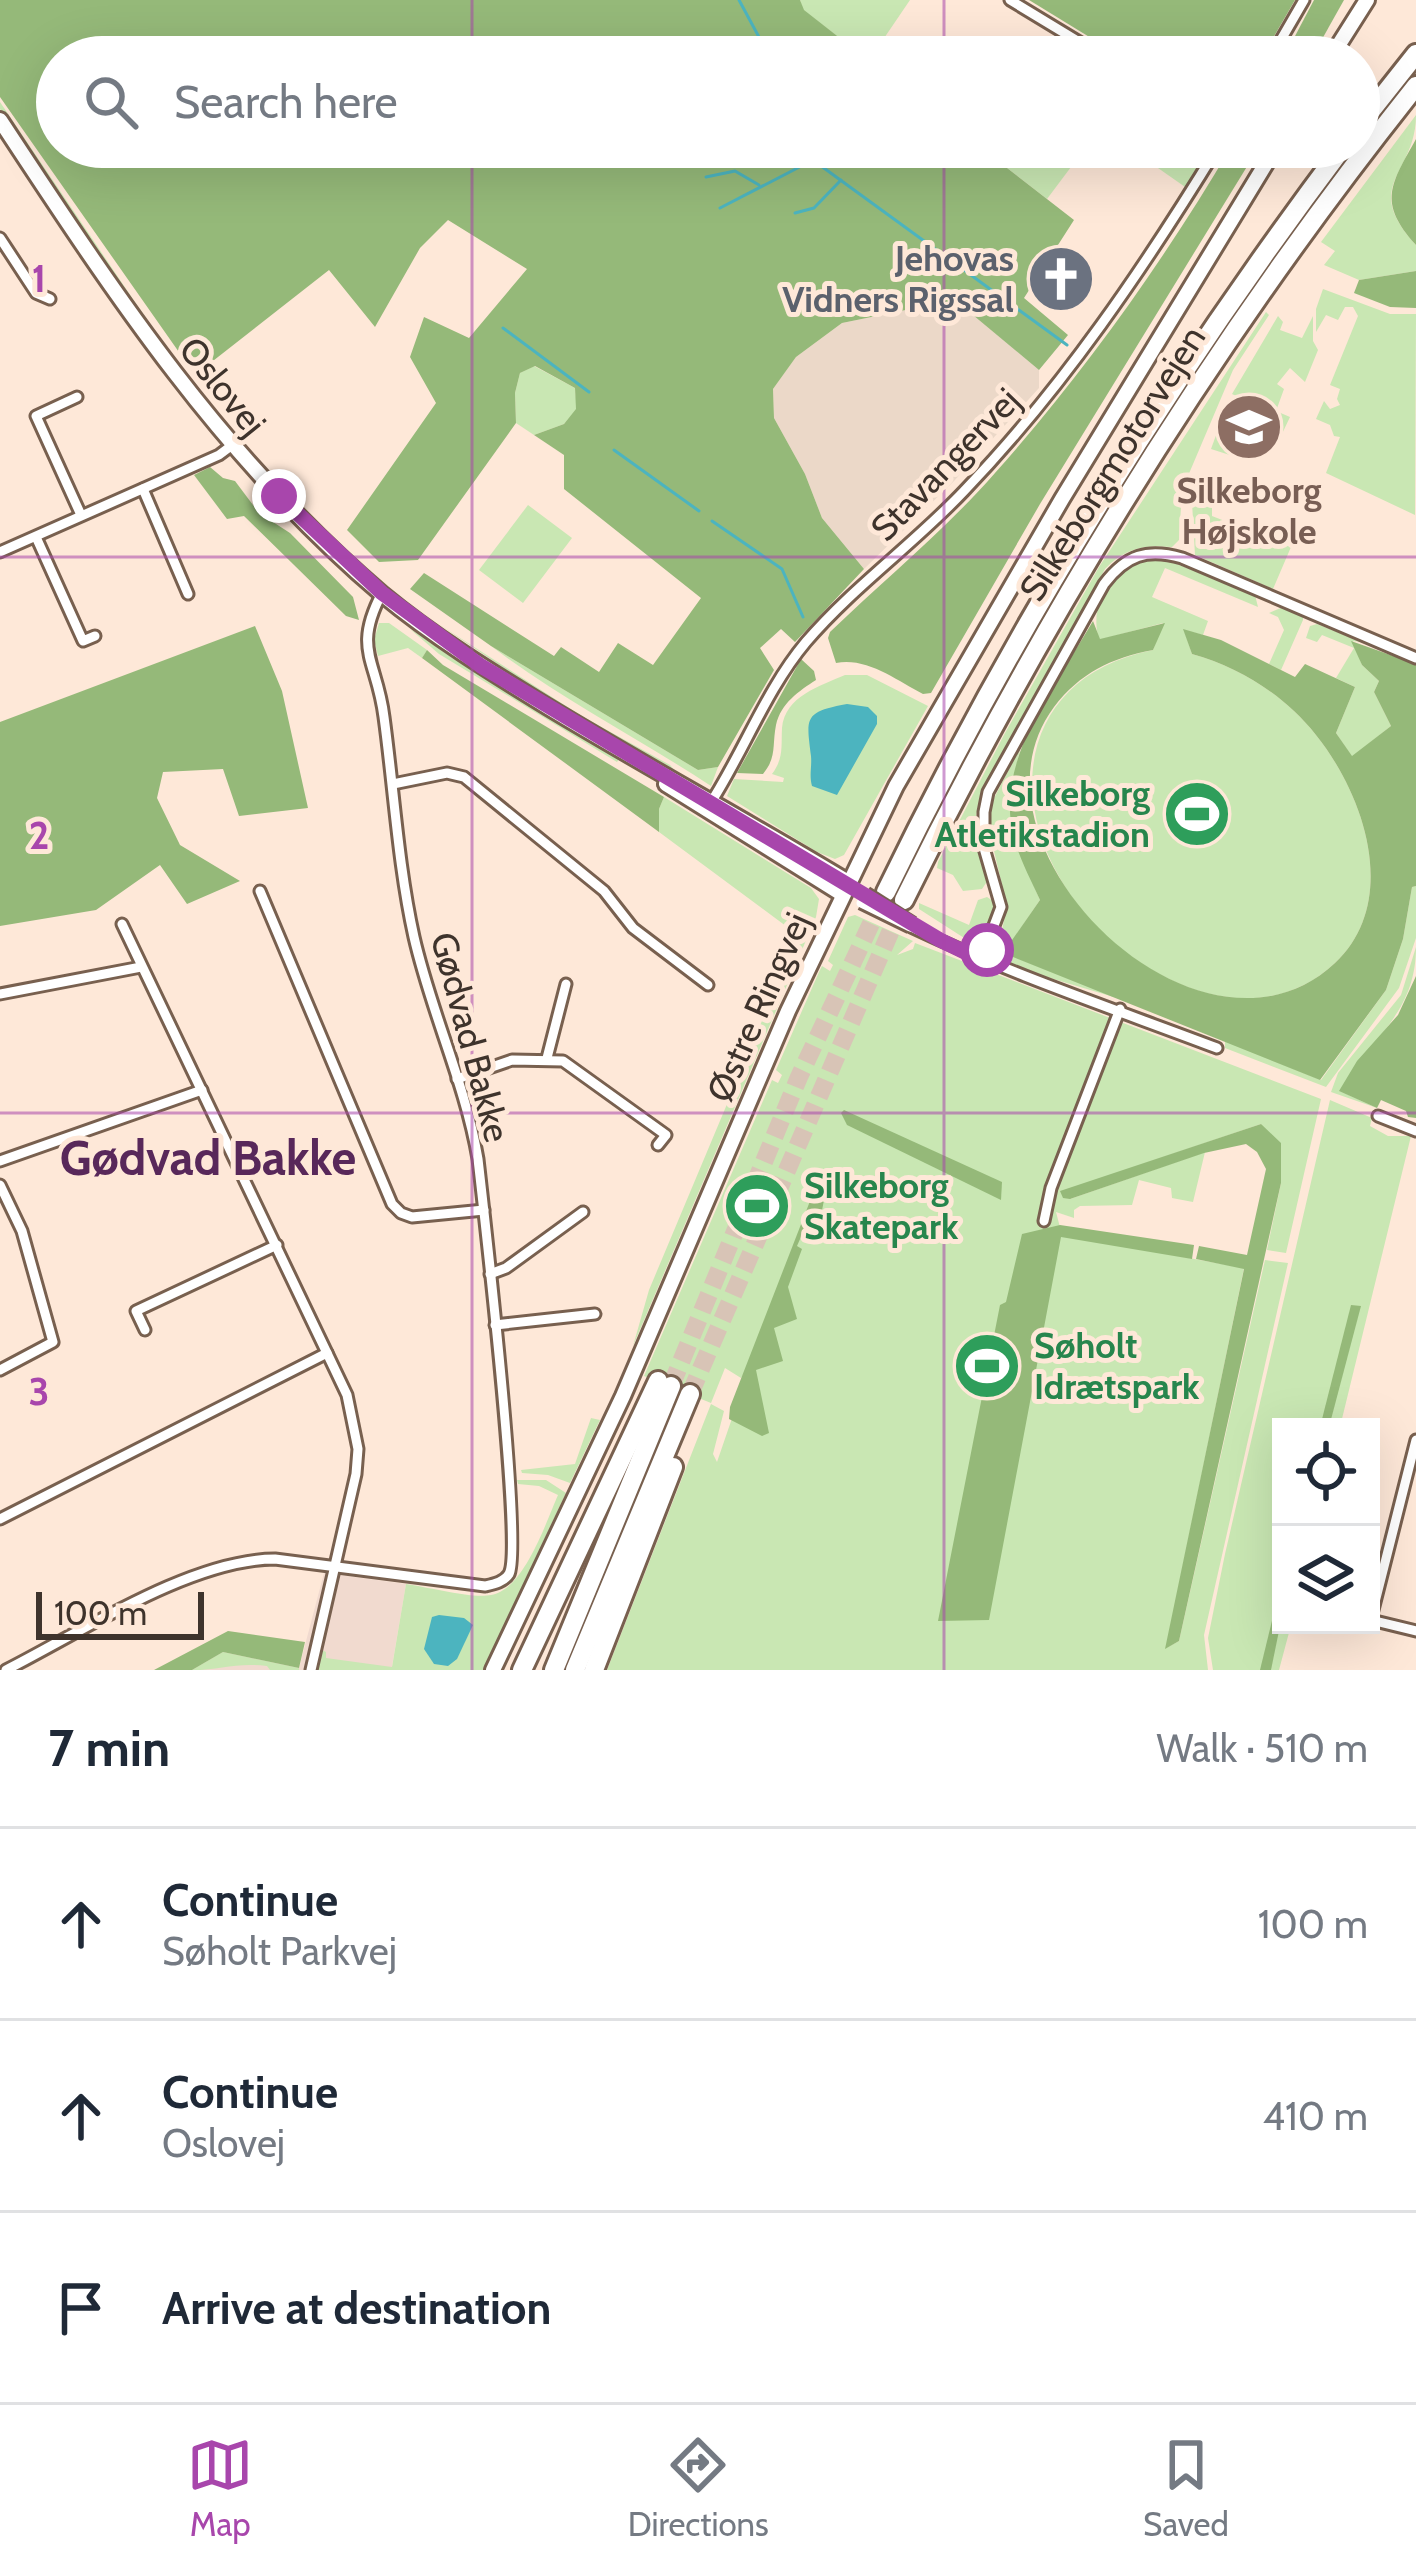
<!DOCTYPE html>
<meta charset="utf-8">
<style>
body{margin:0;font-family:Cabin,sans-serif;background:#f2f2f3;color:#1f2937}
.controls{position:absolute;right:36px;bottom:36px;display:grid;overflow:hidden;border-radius:0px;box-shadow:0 12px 48px #0002}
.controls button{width:108px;height:108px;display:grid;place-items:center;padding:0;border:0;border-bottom:3px solid #e0e1e3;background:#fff;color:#1f2937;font:60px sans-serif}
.scale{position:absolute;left:36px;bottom:30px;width:168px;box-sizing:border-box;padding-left:12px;border:6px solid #3e332c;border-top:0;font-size:33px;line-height:42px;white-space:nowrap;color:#3e332c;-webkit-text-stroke:9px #fee8d8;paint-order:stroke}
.stop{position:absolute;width:36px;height:36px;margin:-27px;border:9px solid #a846ac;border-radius:50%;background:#fff}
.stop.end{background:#a846ac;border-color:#fff;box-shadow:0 3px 12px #0008}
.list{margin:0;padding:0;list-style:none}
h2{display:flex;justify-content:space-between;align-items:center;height:156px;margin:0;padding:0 48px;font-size:51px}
h2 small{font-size:39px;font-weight:400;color:#747a83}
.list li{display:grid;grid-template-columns:78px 1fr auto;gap:36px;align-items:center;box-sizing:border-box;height:192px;padding:0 48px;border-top:3px solid #e0e1e3}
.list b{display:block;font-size:45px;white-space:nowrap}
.list p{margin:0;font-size:39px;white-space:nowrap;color:#747a83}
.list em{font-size:39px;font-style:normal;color:#747a83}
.icon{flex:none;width:66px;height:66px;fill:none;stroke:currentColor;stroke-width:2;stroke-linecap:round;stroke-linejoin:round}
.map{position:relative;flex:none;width:1416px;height:1670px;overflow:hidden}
.search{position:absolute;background:#fff;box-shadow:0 12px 48px #0002;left:36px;right:36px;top:36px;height:132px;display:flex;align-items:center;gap:30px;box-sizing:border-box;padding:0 42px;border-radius:66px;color:#747a83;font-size:45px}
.sheet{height:732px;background:#fff}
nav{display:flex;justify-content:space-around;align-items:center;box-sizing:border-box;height:168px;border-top:3px solid #e0e1e3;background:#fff;font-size:33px;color:#747a83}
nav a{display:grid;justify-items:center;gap:6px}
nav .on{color:#a846ac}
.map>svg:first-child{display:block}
.commercial{fill:#f1dacf}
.education{fill:#ebd8c8}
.green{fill:#c9e7b3}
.forest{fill:#95b979}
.water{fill:#4cb4bf}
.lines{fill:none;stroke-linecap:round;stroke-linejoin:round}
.stream{stroke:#4cb4bf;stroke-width:3}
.highway-tunnel{stroke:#d8c4b6;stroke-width:18;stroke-dasharray:18 9;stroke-linecap:butt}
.street-casing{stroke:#78604f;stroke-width:15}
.secondary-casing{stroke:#78604f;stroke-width:20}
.highway-casing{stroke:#78604f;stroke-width:24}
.street{stroke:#fff;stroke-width:9}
.secondary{stroke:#fff;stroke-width:14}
.highway{stroke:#fff;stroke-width:18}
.street-bridge-casing{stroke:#78604f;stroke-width:15;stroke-linecap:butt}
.street-bridge{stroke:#fff;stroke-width:9}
.route{stroke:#a846ac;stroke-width:15}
.grid{fill:none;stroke:#a846ac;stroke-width:3;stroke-opacity:0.55}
.labels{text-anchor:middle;stroke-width:10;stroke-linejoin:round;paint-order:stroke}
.worship-label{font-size:36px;font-weight:bold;fill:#5b616d;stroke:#fee8d8;text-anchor:end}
.street-label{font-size:36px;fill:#3e332c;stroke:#fee8d8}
.education-label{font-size:36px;font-weight:bold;fill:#785e54;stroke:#fee8d8}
.leisure-label{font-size:36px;font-weight:bold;fill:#27864d;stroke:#fee8d8;text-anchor:start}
.district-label{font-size:48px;font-weight:bold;fill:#58285a;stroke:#fee8d8}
.grid-label{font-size:39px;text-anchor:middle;font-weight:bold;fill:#a846ac;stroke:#fee8d8;stroke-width:10;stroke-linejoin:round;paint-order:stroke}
</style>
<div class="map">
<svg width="1416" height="1670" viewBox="0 0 1416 1670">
<rect width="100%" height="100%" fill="#fee8d8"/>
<path class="commercial" d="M 324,1573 L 406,1584 L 392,1666 L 401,1670 L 192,1670 L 223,1652 L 299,1668 Z"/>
<path class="education" d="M 956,300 L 1039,370 L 1039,388 L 954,481 L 864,569 L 822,518 L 805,474 L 774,418 L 773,389 L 796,357 L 842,323 Z"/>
<g class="green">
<path d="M 800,0 L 910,0 L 876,50 L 884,57 L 864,57 L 803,10 Z"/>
<path d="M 0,102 L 147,320 L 144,322 L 0,109 Z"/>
<path d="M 1416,115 C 1416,175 1360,184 1416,245 L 1416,271 L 1359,280 L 1324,265 L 1335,251 L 1321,242 Z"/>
<path d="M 980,147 L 1086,147 L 1047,199 Z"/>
<path d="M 1128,147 L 1213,147 L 1188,189 Z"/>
<path d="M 1323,289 L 1390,314 L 1416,314 L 1415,515 L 1326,473 L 1340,437 L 1334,436 L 1330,425 L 1316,419 L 1324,401 L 1330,409 L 1340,405 L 1337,399 L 1340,389 L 1330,385 L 1358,316 L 1353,307 L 1345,307 L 1338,320 L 1326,315 L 1316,332 L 1316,309 Z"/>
<path d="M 1266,312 L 1269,315 L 1233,370 L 1182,490 L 1179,540 L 1172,547 C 1144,545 1125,548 1105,569 L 986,782 C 968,828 976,840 988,880 L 982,889 L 963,891 L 953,875 L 937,868 L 938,862 L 1005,733 L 1099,567 Z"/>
<path d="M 1278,316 L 1283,322 L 1280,330 L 1302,338 L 1313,316 L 1313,341 L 1318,350 L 1305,382 L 1290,368 L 1277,384 L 1284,389 L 1276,411 L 1290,417 L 1280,438 L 1270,433 L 1270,412 L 1232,394 Z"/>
<path d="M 534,366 L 575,388 L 577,409 L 564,424 L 534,435 L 516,423 L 515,393 L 520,373 Z"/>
<path d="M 1219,427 L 1244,436 L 1236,457 L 1211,449 Z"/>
<path d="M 1200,498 L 1212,504 L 1212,516 L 1291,547 L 1273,589 L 1195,555 L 1192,502 Z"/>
<path d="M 528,505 L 572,538 L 523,603 L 479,570 Z"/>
<path d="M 1158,559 L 1172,562 L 1255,595 L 1258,607 L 1165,568 L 1152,597 L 1208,621 L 1203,635 L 1184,630 L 1192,654 C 1231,665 1265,684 1294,711 C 1356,769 1408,894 1335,963 C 1247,1046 1112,968 1061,880 C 1002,780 1034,673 1153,650 L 1163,623 L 1099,640 C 1087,600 1117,562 1158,559 Z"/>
<path d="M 1283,607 L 1303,616 L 1303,620 L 1281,670 L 1269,664 L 1284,630 L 1278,617 L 1269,613 Z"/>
<path d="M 379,623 L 389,623 L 427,650 L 422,658 L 408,648 L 378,656 L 374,640 Z"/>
<path d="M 1317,624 L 1362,642 L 1353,641 L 1362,665 L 1379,681 L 1374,692 L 1391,726 L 1352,757 L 1336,733 L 1355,687 L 1336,678 L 1354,648 L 1322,635 L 1317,642 L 1306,638 L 1310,626 Z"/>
<path d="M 440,625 L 580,715 L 670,765 L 676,772 L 674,775 L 573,715 Z"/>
<path d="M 410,629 L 620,758 L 617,762 L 439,654 Z"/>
<path d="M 491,646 L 698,770 L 718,767 L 711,786 C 638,738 561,699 491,646 Z"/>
<path d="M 845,675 L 867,675 L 928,706 L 844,855 L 835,859 L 817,852 L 727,796 L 734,779 L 783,782 L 784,778 L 772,774 C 784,758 781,746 782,728 C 785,696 820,686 845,675 Z"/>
<path d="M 1021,746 C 1007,797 1018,852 1040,900 L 1004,953 L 1127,1001 L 1030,972 L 1000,959 L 998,948 L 1007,907 L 988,825 L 992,802 Z"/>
<path d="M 664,797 L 811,888 L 819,899 L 816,917 L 633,1346 L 649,1290 L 798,935 L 659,832 L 659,809 Z"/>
<path d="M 1416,886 L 1416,938 L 1399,988 L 1326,1087 L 1225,1048 L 1225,1041 L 1321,1080 L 1386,990 L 1403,939 L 1412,887 Z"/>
<path d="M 987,897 L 993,901 C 996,919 990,937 972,943 L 919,909 L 919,903 L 969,925 L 978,900 Z"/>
<path d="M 855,915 L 913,941 L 897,955 L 913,949 L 915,943 L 1321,1099 L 1286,1253 L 1267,1250 L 1281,1183 L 1261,1124 L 1090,1182 L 1070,1199 L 1205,1152 L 1193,1202 L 1172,1198 L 1171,1188 L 1139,1180 L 1132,1205 L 1080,1206 L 1074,1210 L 1074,1218 L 1056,1212 L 1062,1235 L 1244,1268 L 1166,1648 L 1179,1641 L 1265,1260 L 1288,1263 L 1204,1635 L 1208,1670 L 607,1670 L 711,1404 L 724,1411 L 713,1454 L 717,1462 L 751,1363 L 741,1378 L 725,1368 L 711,1403 L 644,1376 L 772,1080 L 778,1083 L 782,1075 L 776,1070 L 819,972 L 822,966 L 830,971 L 833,965 L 828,961 L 848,917 Z"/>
<path d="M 1416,947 C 1416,1014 1371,1037 1340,1091 L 1377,1108 L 1331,1092 L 1338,1073 L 1401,995 Z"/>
<path d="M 1330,1100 L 1372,1118 L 1370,1126 L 1388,1136 L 1411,1136 L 1340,1427 L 1281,1427 L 1281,1625 L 1291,1625 L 1279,1670 L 1213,1670 L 1208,1638 L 1225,1554 Z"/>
<path d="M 591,1418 L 600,1420 L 570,1483 L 548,1475 L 522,1473 L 521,1470 L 575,1464 Z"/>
<path d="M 517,1480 L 546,1480 L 566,1493 L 483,1670 L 317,1670 L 322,1650 L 326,1652 L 326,1658 L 392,1667 L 406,1584 C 428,1587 472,1599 491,1595 C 524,1590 546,1522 558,1495 L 539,1486 L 518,1484 Z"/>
<path d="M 223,1652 L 299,1668 L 299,1670 L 270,1670 L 267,1666 C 237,1662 221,1670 192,1670 Z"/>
</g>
<g class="forest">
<path d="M 0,0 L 800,0 L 804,10 L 864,57 L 57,57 L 57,147 L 980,147 L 1074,220 L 1024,298 L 1068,335 L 1039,370 L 955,300 L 842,323 L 796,357 L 773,389 L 774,418 L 805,474 L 822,518 L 864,569 L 795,642 L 781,629 L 760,648 L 774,670 L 718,767 L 698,770 L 491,646 L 410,589 L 424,573 L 554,656 L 561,647 L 599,672 L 618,643 L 653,665 L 701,598 L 564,489 L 564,455 L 534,435 L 564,424 L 576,409 L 575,388 L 535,366 L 520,373 L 515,393 L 516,423 L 418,560 L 379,562 L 347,530 L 436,403 L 410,357 L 424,317 L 469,338 L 527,269 L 448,220 L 420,248 L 375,327 L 329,270 L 195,375 L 0,97 Z"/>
<path d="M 1029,0 L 1295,0 L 1262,57 L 1122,57 Z"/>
<path d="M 1314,0 L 1344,0 L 1312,57 L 1284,57 Z"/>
<path d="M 1416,139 L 1416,245 C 1377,202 1391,184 1416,139 Z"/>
<path d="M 1231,147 L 1259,147 L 1040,504 L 931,693 L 923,694 C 896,680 867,657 836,663 L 828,638 L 830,632 C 884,580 945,530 995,473 C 1084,373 1163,262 1231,147 Z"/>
<path d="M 1416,271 L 1416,308 L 1390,307 L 1354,293 L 1359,280 Z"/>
<path d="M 210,467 L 223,478 L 235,481 L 259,513 L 290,533 L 353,597 L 359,620 L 346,616 L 244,516 L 227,519 L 194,475 Z"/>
<path d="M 1093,621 L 1100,639 L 1165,623 L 1153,650 C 1111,658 1080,673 1054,707 C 951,846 1201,1089 1335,963 C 1408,894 1356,769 1294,711 C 1265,684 1231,665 1192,654 L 1183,629 L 1221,640 L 1295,677 L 1305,664 L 1355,687 L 1336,733 L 1352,756 L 1391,726 L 1374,692 L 1379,681 L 1362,665 L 1351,641 L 1416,664 L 1416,886 L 1412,887 L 1403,939 L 1386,990 L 1320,1080 L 1003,953 L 1040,900 C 1031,880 1020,860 1014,838 C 993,760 1057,684 1093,621 Z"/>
<path d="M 255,626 L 282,691 L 308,808 L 239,816 L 223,769 L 163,772 L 157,798 L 180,845 L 240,881 L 187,904 L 160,865 L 96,910 L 0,926 L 0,722 Z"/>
<path d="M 427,650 L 443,665 L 664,797 L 659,809 L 659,832 L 422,658 Z"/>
<path d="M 801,659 L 814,671 L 816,680 C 799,691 781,703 776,725 C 772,745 777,757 763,774 L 737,773 Z"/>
<path d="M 1416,976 L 1416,1118 L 1408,1117 L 1406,1111 L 1381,1100 L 1377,1108 L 1339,1091 L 1357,1061 L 1398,1015 Z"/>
<path d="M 844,1110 L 1002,1182 L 1001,1200 L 847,1125 L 841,1113 Z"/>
<path d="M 1261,1124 L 1281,1143 L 1281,1183 L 1179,1641 L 1165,1649 L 1244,1269 L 1196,1259 L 1199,1246 L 1247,1255 L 1266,1169 L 1257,1152 L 1246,1144 L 1204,1153 L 1070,1199 L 1063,1198 L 1060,1191 Z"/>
<path d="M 812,1196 L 824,1200 L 819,1226 L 825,1230 L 821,1236 L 804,1230 L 797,1246 L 802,1249 L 788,1287 L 797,1319 L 774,1328 L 783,1361 L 756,1370 L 769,1433 L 762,1436 L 729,1419 L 730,1407 Z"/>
<path d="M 1060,1225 L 1194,1245 L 1192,1259 L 1061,1237 L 989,1620 L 938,1621 L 1000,1305 L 1006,1302 L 1022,1234 Z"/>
<path d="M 1351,1305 L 1361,1306 L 1329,1427 L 1320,1427 Z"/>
<path d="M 1279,1592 L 1281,1621 L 1271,1670 L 1260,1670 Z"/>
<path d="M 228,1631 L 305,1642 L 299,1668 L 223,1652 L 192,1670 L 154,1670 Z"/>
</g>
<g class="water">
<path d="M 847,704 L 868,707 L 877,716 L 877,724 L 837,795 L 812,786 C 809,775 812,767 811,756 C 806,717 804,712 847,704 Z"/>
<path d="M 439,1615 L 464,1618 L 473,1625 L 457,1659 L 448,1666 L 434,1664 L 424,1649 L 432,1617 Z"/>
</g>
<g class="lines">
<g class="stream">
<path d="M 739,0 L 766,50 L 765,57"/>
<path d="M 795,147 L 1067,345"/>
<path d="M 706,177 L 735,171 L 759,185"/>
<path d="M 720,208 L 813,160"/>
<path d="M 795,213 L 814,208 L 841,180"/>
<path d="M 503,328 L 589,392"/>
<path d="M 614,450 L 699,511"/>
<path d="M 712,521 L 782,569 L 803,617"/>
</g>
<g class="highway-tunnel">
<path d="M 671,1386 L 799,1077 L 884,896"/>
<path d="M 690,1394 L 902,905"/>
</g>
<g class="street-casing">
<g id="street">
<path d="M 1010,0 L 1104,57"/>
<path d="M 1271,57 L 1304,0"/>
<path d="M 0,238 L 36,293 L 50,299"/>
<path d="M 77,397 L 36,416 L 81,515"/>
<path d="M 143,489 L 188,594"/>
<path d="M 36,537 L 83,641 L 95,636"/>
<path d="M 0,552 L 219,455 L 231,446"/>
<path d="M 393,784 L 447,773 L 464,777 L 604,891 L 633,928 L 708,985"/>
<path d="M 708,807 C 743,754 765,691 806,642 C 853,587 914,544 964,491 C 1063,388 1144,268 1218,147"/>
<path d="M 260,891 L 392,1204 L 401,1213 L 412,1217 L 484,1210"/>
<path d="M 122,924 L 327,1353 L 347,1395 L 358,1449 L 356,1474 L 311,1670"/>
<path d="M 911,927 C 1010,974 1114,1009 1217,1048"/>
<path d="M 981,960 L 1001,907 L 984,848 L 984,812 L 988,792 L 1104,584 C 1126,555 1147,548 1182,558 L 1416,658"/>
<path d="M 0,994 L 141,967"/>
<path d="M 547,1058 L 566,984"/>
<path d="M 457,1079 L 512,1060 L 563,1061 L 666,1135 L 658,1145"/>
<path d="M 1378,1116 L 1416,1131"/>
<path d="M 0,1161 L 202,1090"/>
<path d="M 0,1185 L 22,1231 L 53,1342 L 0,1370"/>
<path d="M 1044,1221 L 1051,1188 L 1120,1009"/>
<path d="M 490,1274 L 506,1268 L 583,1212"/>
<path d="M 495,1325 L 595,1314"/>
<path d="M 145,1330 L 136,1311 L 277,1245"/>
<path d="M 0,1519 L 327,1353"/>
<path d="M 1371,1618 L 1416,1440"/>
<path d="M 1371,1620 L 1416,1631"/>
<path d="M 6,1670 C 81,1632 192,1559 275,1559 L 485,1586 C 494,1584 504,1582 509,1574 C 523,1548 484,1212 478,1159 C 465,1083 431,1012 414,937 C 398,865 394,790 384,717 C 377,660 352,650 382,593"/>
</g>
</g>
<g class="secondary-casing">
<g id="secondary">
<path d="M 1331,57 L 1367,0"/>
<path d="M 0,120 C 115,295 221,457 382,594 C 434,637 491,672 548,707 C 647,767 749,822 848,882"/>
<path d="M 666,784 L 842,894"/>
<path d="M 493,1670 L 623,1396 L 788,1011 L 896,786 L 1062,499 L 1276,147"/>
</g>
</g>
<g class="highway-casing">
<g id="highway">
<path d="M 1359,126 L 1416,54"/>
<path d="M 886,892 C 1014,628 1167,381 1343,147"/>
<path d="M 904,900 C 1046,611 1215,338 1416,86"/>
<path d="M 522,1670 L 658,1381"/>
<path d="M 554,1670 L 671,1386"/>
<path d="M 575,1670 L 690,1394"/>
<path d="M 594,1670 L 673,1467"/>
</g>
</g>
<use href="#street" class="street"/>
<use href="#secondary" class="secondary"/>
<use href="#highway" class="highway"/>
<g class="street-bridge-casing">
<g id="street-bridge">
<path d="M 866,893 L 913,923"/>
<path d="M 861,903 L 910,927"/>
</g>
</g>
<use href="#street-bridge" class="street-bridge"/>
</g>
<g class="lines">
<path class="route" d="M 279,496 L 382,593 L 481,666 L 940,940 L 981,960 L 987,950"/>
</g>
<path class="grid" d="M 472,0 L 472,57M 944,0 L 944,57M 472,147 L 472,1670M 944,147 L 944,1670M 0,557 L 1416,557M 0,1113 L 1416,1113"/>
<defs>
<g id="church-disc" transform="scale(3.45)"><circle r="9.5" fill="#6b7280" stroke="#fee8d8"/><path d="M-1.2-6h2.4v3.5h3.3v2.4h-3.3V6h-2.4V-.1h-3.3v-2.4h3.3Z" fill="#fff"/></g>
<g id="school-disc" transform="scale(3.45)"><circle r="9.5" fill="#8d6e63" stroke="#fee8d8"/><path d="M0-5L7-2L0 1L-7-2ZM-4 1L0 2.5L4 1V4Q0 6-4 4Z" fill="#fff"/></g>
<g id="stadium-disc" transform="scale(3.45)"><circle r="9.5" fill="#2e9e5b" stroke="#fee8d8"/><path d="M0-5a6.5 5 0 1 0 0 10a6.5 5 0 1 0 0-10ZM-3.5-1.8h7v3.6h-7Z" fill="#fff"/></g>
</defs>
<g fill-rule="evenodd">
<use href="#church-disc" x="1061" y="279"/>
<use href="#school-disc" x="1249" y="427"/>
<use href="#stadium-disc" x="1197" y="814"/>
<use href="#stadium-disc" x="757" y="1206"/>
<use href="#stadium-disc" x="987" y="1366"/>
</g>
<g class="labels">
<g class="worship-label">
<text x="1014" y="271">Jehovas<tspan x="1014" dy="41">Vidners Rigssal</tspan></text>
</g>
<g class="street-label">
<text transform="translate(223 386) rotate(51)" y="13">Oslovej</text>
<text transform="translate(1112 463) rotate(-58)" y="13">Silkeborgmotorvejen</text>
<text transform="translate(945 464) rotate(-46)" y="13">Stavangervej</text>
<text transform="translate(758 1007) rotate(-66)" y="13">Østre Ringvej</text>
<text transform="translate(471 1037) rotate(75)" y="13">Gødvad Bakke</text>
</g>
<g class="education-label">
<text x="1249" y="503">Silkeborg<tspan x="1249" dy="41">Højskole</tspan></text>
</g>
<g class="leisure-label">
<text x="1150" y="806" text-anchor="end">Silkeborg<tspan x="1150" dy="41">Atletikstadion</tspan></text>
<text x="804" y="1198">Silkeborg<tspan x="804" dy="41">Skatepark</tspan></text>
<text x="1034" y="1358">Søholt<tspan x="1034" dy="41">Idrætspark</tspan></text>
</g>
<g class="district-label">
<text x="208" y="1175">Gødvad Bakke</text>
</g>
</g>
<g class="grid-label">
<text x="39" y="292">1</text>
<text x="39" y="849">2</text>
<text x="39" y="1405">3</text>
</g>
</svg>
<div class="controls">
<button><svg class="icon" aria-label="locate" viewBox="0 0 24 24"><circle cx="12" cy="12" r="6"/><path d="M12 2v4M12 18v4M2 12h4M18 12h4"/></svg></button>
<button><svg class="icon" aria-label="layers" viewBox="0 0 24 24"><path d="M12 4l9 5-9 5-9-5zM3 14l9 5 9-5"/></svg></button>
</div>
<div class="scale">100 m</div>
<div class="stop" style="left:987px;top:950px"></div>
<div class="stop end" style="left:279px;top:496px"></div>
<div class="search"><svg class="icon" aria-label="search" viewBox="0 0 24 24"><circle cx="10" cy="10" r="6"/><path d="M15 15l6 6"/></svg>Search here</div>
</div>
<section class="sheet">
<h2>7 min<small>Walk · 510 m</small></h2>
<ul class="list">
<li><svg class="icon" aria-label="ahead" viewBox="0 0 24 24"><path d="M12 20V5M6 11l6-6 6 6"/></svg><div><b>Continue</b><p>Søholt Parkvej</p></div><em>100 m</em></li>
<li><svg class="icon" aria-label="ahead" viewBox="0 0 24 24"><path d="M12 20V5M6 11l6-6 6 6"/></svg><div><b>Continue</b><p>Oslovej</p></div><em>410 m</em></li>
<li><svg class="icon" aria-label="arrive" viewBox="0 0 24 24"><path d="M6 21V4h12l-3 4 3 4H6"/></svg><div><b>Arrive at destination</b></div></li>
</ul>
</section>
<nav>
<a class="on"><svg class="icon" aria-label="map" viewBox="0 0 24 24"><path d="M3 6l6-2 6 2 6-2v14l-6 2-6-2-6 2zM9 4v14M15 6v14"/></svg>Map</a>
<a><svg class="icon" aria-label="directions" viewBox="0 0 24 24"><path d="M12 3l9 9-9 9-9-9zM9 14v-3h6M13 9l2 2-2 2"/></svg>Directions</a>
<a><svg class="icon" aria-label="saved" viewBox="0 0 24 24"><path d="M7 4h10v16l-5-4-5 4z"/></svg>Saved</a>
</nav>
